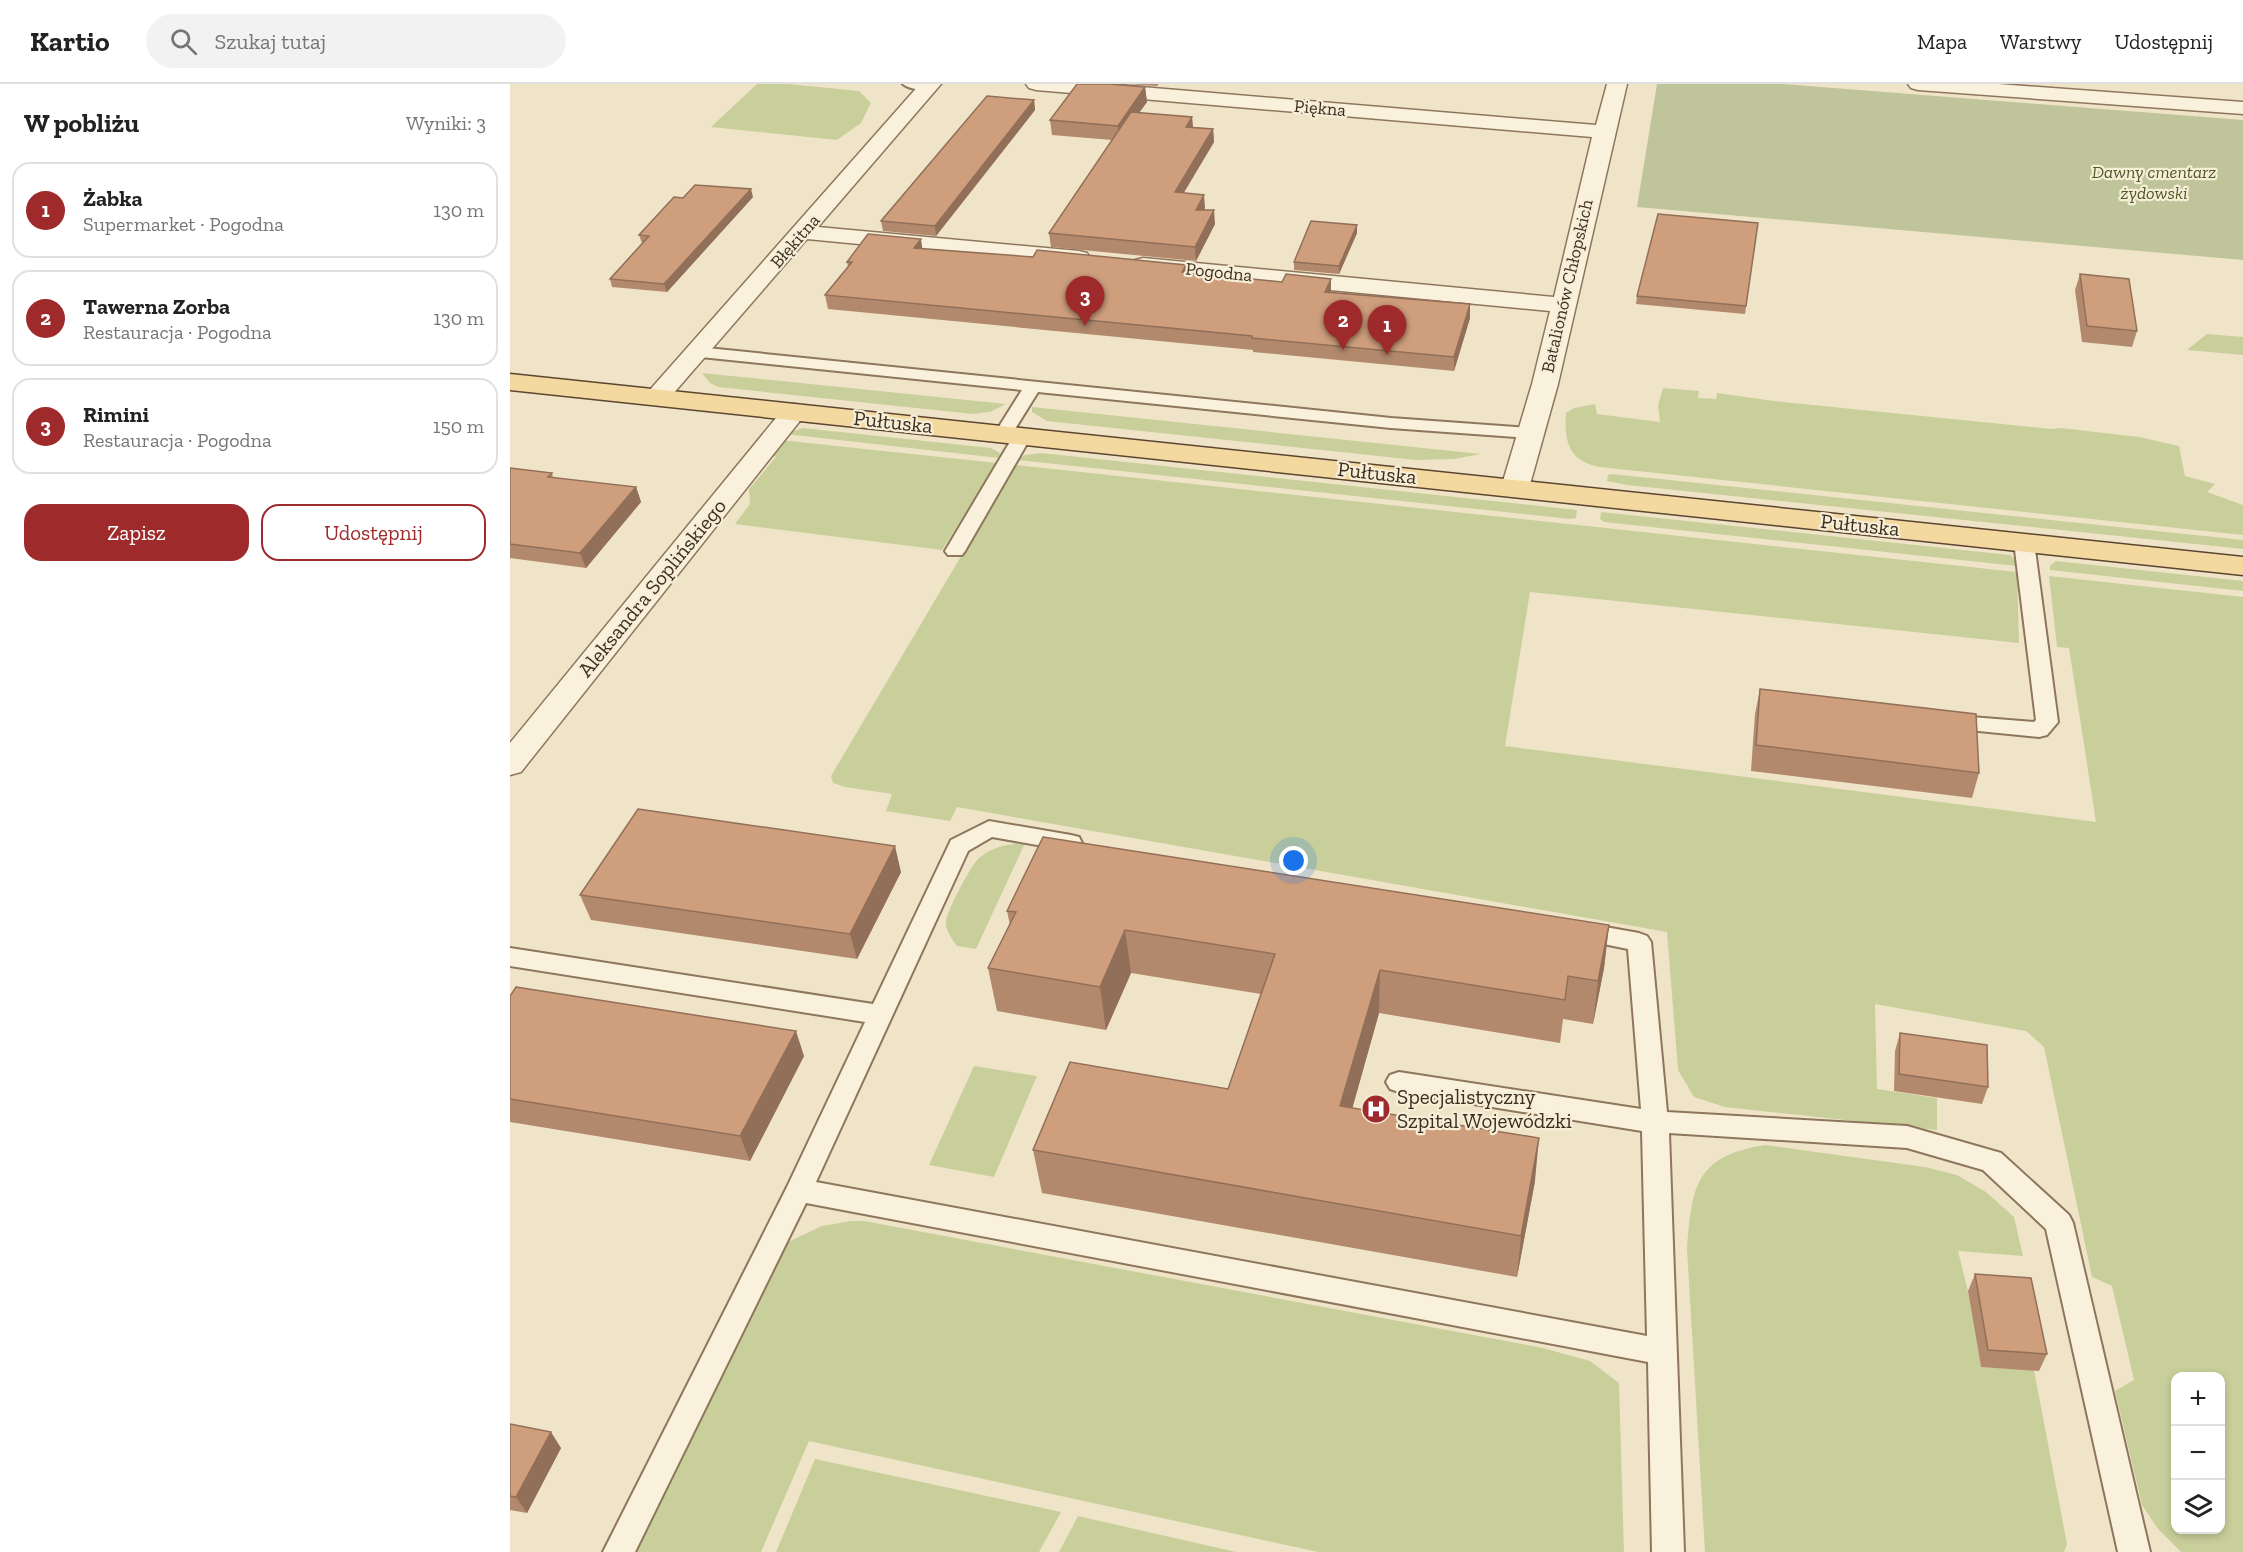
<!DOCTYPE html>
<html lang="pl">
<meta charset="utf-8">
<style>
body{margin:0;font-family:"Zilla Slab",serif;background:#f2f2f2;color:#222}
.controls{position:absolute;right:18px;bottom:18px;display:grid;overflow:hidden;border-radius:12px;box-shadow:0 3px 9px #0003}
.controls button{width:54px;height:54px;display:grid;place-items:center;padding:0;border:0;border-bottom:2px solid #e0e0e0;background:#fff;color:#222;font:30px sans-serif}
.you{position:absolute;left:784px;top:777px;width:21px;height:21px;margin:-15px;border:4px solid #fff;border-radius:50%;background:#1a73e8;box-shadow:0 0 0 9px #1a73e833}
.badge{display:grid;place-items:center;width:39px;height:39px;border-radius:50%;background:#9e2a2b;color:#fff;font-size:20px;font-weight:700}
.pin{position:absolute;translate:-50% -50px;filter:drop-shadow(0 2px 3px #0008)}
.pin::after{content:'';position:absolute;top:32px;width:21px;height:18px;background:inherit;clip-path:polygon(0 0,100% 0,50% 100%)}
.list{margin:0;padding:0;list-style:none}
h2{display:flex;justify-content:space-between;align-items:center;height:78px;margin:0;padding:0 24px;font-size:26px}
h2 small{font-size:20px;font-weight:400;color:#767676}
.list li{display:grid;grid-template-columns:39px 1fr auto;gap:18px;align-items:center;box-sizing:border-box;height:96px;margin:0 12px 12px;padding:0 12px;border:2px solid #e0e0e0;border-radius:18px}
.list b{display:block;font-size:22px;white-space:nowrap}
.list p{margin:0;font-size:20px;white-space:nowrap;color:#767676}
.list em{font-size:20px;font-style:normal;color:#767676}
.actions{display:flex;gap:12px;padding:18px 24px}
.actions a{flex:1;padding:14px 0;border:2px solid #9e2a2b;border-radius:18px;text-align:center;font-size:21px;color:#9e2a2b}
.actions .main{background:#9e2a2b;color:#fff}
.icon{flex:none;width:33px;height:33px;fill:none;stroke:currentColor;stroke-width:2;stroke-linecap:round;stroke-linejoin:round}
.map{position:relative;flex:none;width:1733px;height:1468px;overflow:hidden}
header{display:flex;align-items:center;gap:36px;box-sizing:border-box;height:84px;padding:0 30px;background:#fff;border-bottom:2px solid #e0e0e0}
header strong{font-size:28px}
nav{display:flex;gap:33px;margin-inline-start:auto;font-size:21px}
.search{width:420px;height:54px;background:#f2f2f2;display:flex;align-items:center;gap:15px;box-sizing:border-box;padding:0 21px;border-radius:33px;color:#767676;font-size:22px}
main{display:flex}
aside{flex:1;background:#fff}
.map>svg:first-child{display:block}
.green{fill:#c9cf9b;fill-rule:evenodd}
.cemetery{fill:#bfc49a}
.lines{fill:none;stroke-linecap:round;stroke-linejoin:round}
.lane-casing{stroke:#8d765c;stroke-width:4}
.street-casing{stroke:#8d765c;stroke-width:3}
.primary-casing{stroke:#5b4430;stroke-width:3}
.lane{fill:#faf1dc;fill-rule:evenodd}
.street{fill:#faf1dc;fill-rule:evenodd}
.primary{fill:#f3d9a0;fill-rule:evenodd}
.wall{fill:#b2896c}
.shaded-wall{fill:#916f58}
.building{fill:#cf9f7d;stroke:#916f58;stroke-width:1.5}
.labels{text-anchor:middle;stroke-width:4.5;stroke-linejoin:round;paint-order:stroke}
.far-street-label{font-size:18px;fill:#3d2e20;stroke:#f7eed8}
.far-park-label{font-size:18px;font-style:italic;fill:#4d5a26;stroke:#f7eed8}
.street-label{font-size:21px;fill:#3d2e20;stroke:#f7eed8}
.poi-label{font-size:21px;fill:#3d2e20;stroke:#f7eed8;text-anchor:start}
</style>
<header>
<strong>Kartio</strong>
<div class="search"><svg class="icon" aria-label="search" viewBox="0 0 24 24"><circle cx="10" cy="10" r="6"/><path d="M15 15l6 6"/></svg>Szukaj tutaj</div>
<nav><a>Mapa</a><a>Warstwy</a><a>Udostępnij</a></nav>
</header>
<main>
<aside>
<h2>W pobliżu<small>Wyniki: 3</small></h2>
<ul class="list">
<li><span class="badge">1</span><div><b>Żabka</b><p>Supermarket · Pogodna</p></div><em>130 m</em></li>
<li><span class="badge">2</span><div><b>Tawerna Zorba</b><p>Restauracja · Pogodna</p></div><em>130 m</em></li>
<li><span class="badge">3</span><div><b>Rimini</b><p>Restauracja · Pogodna</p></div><em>150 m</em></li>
</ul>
<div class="actions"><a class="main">Zapisz</a><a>Udostępnij</a></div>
</aside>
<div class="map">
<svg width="1733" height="1468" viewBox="0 0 1733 1468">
<rect width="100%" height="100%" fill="#f0e4c8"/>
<g class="green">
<path d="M 247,0 L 278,0 L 349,7 L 361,19 L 351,39 L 327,56 L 201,43 Z"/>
<path d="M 1697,250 L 1733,253 L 1733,271 L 1677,266 Z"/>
<path d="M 192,289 L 496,320 L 480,328 L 463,330 L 208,303 L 200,299 Z"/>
<path d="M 1153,304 L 1189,307 L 1188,314 L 1206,315 L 1207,309 L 1264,317 L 1541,345 L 1551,344 L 1629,353 L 1669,362 L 1675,392 L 1705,400 L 1697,408 L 1733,421 L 1733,451 L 1089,383 C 1058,377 1054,356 1056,329 L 1064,324 L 1085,320 L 1087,330 L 1150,338 L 1148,321 Z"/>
<path d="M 522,323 L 971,370 L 944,375 L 906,376 L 537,337 L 522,328 Z"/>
<path d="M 293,344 L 481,364 L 490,369 L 489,374 L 275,350 Z"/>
<path d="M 270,356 L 487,379 L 432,466 L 225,440 L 240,420 L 239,405 L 266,373 L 259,370 Z"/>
<path d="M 531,369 L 1067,426 L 1066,434 L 1060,435 L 508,376 L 515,371 Z"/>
<path d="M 505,381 L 1507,488 L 1509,559 L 1020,508 L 995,662 L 1586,738 L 1559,564 L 1547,563 L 1539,492 L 1733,513 L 1733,1468 L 1671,1468 L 1648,1445 L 1632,1421 L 1605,1307 L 1624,1296 L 1602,1202 L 1582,1193 L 1534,963 L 1516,947 L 1365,920 L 1367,1005 L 1427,1014 L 1427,1046 L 1215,1023 L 1184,1013 L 1168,986 L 1157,848 L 447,723 L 440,737 L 376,727 L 382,710 L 335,703 L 323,699 L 321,692 ZM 1666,1292 L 1710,1292 L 1710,1446 L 1666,1446 Z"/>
<path d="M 1102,390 L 1733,456 L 1733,465 L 1117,401 L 1097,397 L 1098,391 Z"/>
<path d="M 1091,428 L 1500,471 L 1507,478 L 1507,482 L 1094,438 L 1090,435 Z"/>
<path d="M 1546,477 L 1733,497 L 1733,507 L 1540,486 L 1540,482 Z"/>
<path d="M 515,759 L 466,865 L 447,862 C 442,855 435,846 436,837 C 437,827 460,783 468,775 C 480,763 498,760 515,759 Z"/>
<path d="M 464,982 L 527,992 L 484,1093 L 419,1081 Z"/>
<path d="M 1255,1061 L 1415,1083 L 1447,1091 L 1476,1108 L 1504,1133 L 1513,1172 L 1448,1167 L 1458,1207 L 1471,1283 L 1524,1286 L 1557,1460 L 1554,1468 L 1195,1468 L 1177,1165 C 1182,1104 1184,1072 1255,1061 Z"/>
<path d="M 341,1137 L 354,1137 L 1033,1264 L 1080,1277 L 1109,1299 L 1114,1468 L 808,1468 L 299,1357 L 251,1468 L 118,1468 L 254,1187 L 276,1159 L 312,1142 Z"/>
<path d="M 305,1375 L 551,1428 L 529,1468 L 266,1468 Z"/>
<path d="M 568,1432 L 726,1468 L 549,1468 Z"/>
</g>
<path class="cemetery" d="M 1147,0 L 1273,0 L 1733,36 L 1733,176 L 1127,123 Z"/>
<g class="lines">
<g class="lane-casing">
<g id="lane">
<path d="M 393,0 L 424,0 L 426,2 C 419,8 400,6 393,0 Z"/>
<path d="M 187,263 L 881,334 L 1021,344 L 1027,345 L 1030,349 L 1027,353 L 1021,354 L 881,344 L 528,308 L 500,353 L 488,353 L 485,349 L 512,306 L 181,272 L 179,268 L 181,264 Z"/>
<path d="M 513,346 L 519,347 L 522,351 L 455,467 L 452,471 L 438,471 L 435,467 L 504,351 L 507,347 Z"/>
<path d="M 1514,452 L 1521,454 L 1524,458 L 1548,638 L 1537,651 L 1529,653 L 1428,643 L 1425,638 L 1428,633 L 1436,631 L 1524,638 L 1526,636 L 1504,458 L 1507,454 Z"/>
<path d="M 479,737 L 561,751 L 569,753 L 572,759 L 569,765 L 561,767 L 482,753 L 458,767 L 306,1098 L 1137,1252 L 1132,1047 L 889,1008 L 880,1005 L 876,998 L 880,991 L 889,988 L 1131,1025 L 1118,865 L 1059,853 L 1055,847 L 1059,841 L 1067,838 L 1129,849 L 1137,852 L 1141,858 L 1157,1028 L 1397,1042 L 1491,1069 L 1559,1131 L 1563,1139 L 1640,1468 L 1608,1468 L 1536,1145 L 1473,1086 L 1397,1064 L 1159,1049 L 1174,1468 L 1142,1468 L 1138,1278 L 296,1119 L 125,1468 L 93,1468 L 277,1103 L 355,938 L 0,882 L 0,864 L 363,920 L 441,756 Z"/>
</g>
</g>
<g class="street-casing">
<g id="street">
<path d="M 410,0 L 431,0 L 308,143 L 569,167 L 577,169 L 580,174 L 577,179 L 569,181 L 297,155 L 156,318 L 147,321 L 138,318 L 134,313 L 138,308 Z"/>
<path d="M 516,0 L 596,0 L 1086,41 L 1097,0 L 1117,0 L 1048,300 L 1019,404 L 1015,410 L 1005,412 L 995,410 L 991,404 L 1022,300 L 1040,227 L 633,188 L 625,186 L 622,181 L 625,176 L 633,174 L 1044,213 L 1082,53 L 526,6 L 519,4 Z"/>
<path d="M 1398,0 L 1488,0 L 1733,18 L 1733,30 L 1408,6 L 1401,4 Z"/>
<path d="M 284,320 L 293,323 L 297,328 L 293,333 L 11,688 L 0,691 L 0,659 L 275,323 Z"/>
</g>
</g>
<g class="primary-casing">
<path id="primary" d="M 0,290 L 1733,473 L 1733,491 L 0,306 Z"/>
</g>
<use href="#lane" class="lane"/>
<use href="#street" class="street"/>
<use href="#primary" class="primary"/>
</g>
<g class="wall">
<path d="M 616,0 L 649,0 L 647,2 Z"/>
<path d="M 635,3 L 637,18 L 629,29 L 682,33 L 683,43 L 703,45 L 704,58 L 673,109 L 695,124 L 694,126 L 705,140 L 686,177 L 541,163 L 539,149 L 602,56 L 542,51 L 540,36 Z"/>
<path d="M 524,16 L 525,26 L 426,152 L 373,147 L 371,137 Z"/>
<path d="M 243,113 L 157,208 L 102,203 L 100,195 L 133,159 L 132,159 L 129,151 L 173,114 Z"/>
<path d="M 1248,139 L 1235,230 L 1126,220 L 1127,212 Z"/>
<path d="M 847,149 L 829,190 L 784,186 L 784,178 Z"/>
<path d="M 413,165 L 676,188 L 821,208 L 960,234 L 944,287 L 743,268 L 743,266 L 318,225 L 315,211 L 338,183 L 337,178 Z"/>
<path d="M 1570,190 L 1627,247 L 1622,263 L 1572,258 L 1565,206 Z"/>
<path d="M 0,384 L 42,389 L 43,394 L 126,403 L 131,418 L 76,484 L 0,474 Z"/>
<path d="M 1250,605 L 1469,689 L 1462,714 L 1241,687 L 1245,630 Z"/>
<path d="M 391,788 L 347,875 L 81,836 L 70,811 Z"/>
<path d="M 497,827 L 1099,841 L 1094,884 L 1083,940 L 1053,935 L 1050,959 L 869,929 L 842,1024 L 1025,1097 L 1007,1193 L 532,1109 L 523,1066 L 718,1005 L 751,910 L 621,889 L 596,946 L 487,927 L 478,884 L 500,841 Z"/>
<path d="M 0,912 L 294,972 L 240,1077 L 0,1038 Z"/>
<path d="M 1390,949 L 1478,1003 L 1472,1020 L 1384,1007 L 1385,967 Z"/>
<path d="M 1465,1190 L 1537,1270 L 1529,1287 L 1471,1283 L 1458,1207 Z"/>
<path d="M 0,1340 L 51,1364 L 17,1429 L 0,1426 Z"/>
</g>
<g class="shaded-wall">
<path d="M 635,3 L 637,18 L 609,56 L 608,42 Z"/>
<path d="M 524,16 L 525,26 L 426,152 L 425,142 Z"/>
<path d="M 682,33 L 683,46 L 676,43 Z"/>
<path d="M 703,45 L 704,58 L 666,122 L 665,108 Z"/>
<path d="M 241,105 L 243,113 L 157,208 L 154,200 Z"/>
<path d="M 694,111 L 695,124 L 687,139 L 686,126 Z"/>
<path d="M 704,126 L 705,140 L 686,177 L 685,163 Z"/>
<path d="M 847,141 L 847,149 L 829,190 L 829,182 Z"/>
<path d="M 411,155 L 413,169 L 404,164 Z"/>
<path d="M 676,181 L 677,194 L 672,188 Z"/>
<path d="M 821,195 L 821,208 L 815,208 Z"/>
<path d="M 960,220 L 960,234 L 944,287 L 944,273 Z"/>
<path d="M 126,403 L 131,418 L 76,484 L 70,469 Z"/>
<path d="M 385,762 L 391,788 L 347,875 L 340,850 Z"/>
<path d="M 1099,841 L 1094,884 L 1083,940 L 1088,897 Z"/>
<path d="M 615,846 L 621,889 L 596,946 L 590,903 Z"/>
<path d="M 870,886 L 869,929 L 831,1065 L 830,1022 Z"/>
<path d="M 286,947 L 294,972 L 240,1077 L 230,1052 Z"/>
<path d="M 1029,1054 L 1025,1097 L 1007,1193 L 1011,1152 Z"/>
<path d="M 41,1348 L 51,1364 L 17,1429 L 6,1413 Z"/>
</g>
<g class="building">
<path d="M 567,0 L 599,0 L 635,3 L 608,42 L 540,36 Z"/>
<path d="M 477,12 L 524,16 L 425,142 L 371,137 Z"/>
<path d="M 621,28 L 682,33 L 676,43 L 703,45 L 665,108 L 694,111 L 686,126 L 704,126 L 685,163 L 539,149 Z"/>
<path d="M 185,101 L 241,105 L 154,200 L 100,195 L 139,152 L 129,151 L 164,113 L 173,114 Z"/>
<path d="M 1148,130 L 1248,139 L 1236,222 L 1127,212 Z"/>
<path d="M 801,137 L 847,141 L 829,182 L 784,178 Z"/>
<path d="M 358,150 L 411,155 L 404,164 L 523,173 L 527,166 L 676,181 L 672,188 L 772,198 L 776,190 L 821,195 L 815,208 L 960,220 L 944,273 L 742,254 L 742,252 L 315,211 L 342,178 L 337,178 Z"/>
<path d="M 1570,190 L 1619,195 L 1627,247 L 1577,242 Z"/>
<path d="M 0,384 L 42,389 L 38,393 L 126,403 L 70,469 L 0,460 Z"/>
<path d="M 1250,605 L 1466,630 L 1469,689 L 1246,661 Z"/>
<path d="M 128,725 L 385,762 L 340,850 L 70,811 Z"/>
<path d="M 533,753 L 1099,841 L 1088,897 L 1058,892 L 1055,916 L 870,886 L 830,1022 L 1029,1054 L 1011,1152 L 523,1066 L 560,978 L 718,1005 L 765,870 L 615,846 L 590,903 L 478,884 L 506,828 L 497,827 Z"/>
<path d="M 6,903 L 286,947 L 230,1052 L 0,1015 L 0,912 Z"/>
<path d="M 1390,949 L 1477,961 L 1478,1003 L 1389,990 Z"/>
<path d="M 1465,1190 L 1521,1194 L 1537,1270 L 1478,1266 Z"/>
<path d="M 0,1340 L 41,1348 L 6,1413 L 0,1412 Z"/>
</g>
<defs>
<g id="hospital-disc" transform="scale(1.5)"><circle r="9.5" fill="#9e2a2b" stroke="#f7eed8"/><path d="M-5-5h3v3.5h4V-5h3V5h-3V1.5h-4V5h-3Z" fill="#fff"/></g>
</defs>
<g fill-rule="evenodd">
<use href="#hospital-disc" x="866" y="1025"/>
</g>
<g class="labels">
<g class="far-street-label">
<text transform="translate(810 24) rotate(5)" y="6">Piękna</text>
<text transform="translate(285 157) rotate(-49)" y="6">Błękitna</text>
<text transform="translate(709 188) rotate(6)" y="6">Pogodna</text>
<text transform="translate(1057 202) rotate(-77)" y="6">Batalionów Chłopskich</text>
</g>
<g class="far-park-label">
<text x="1644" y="94">Dawny cmentarz<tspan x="1644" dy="21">żydowski</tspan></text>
</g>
<g class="street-label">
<text transform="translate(383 338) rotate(6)" y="7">Pułtuska</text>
<text transform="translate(867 389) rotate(6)" y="7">Pułtuska</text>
<text transform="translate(1350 441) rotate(6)" y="7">Pułtuska</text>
<text transform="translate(142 504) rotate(-51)" y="7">Aleksandra Soplińskiego</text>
</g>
<g class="poi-label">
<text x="887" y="1020">Specjalistyczny<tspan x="887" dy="24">Szpital Wojewódzki</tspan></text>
</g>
</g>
</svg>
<div class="controls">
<button>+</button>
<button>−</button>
<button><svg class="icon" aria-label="layers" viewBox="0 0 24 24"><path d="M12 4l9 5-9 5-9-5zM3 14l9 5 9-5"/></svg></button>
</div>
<div class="you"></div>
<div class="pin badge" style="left:877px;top:271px">1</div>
<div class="pin badge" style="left:833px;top:266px">2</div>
<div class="pin badge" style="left:575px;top:242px">3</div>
</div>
</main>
